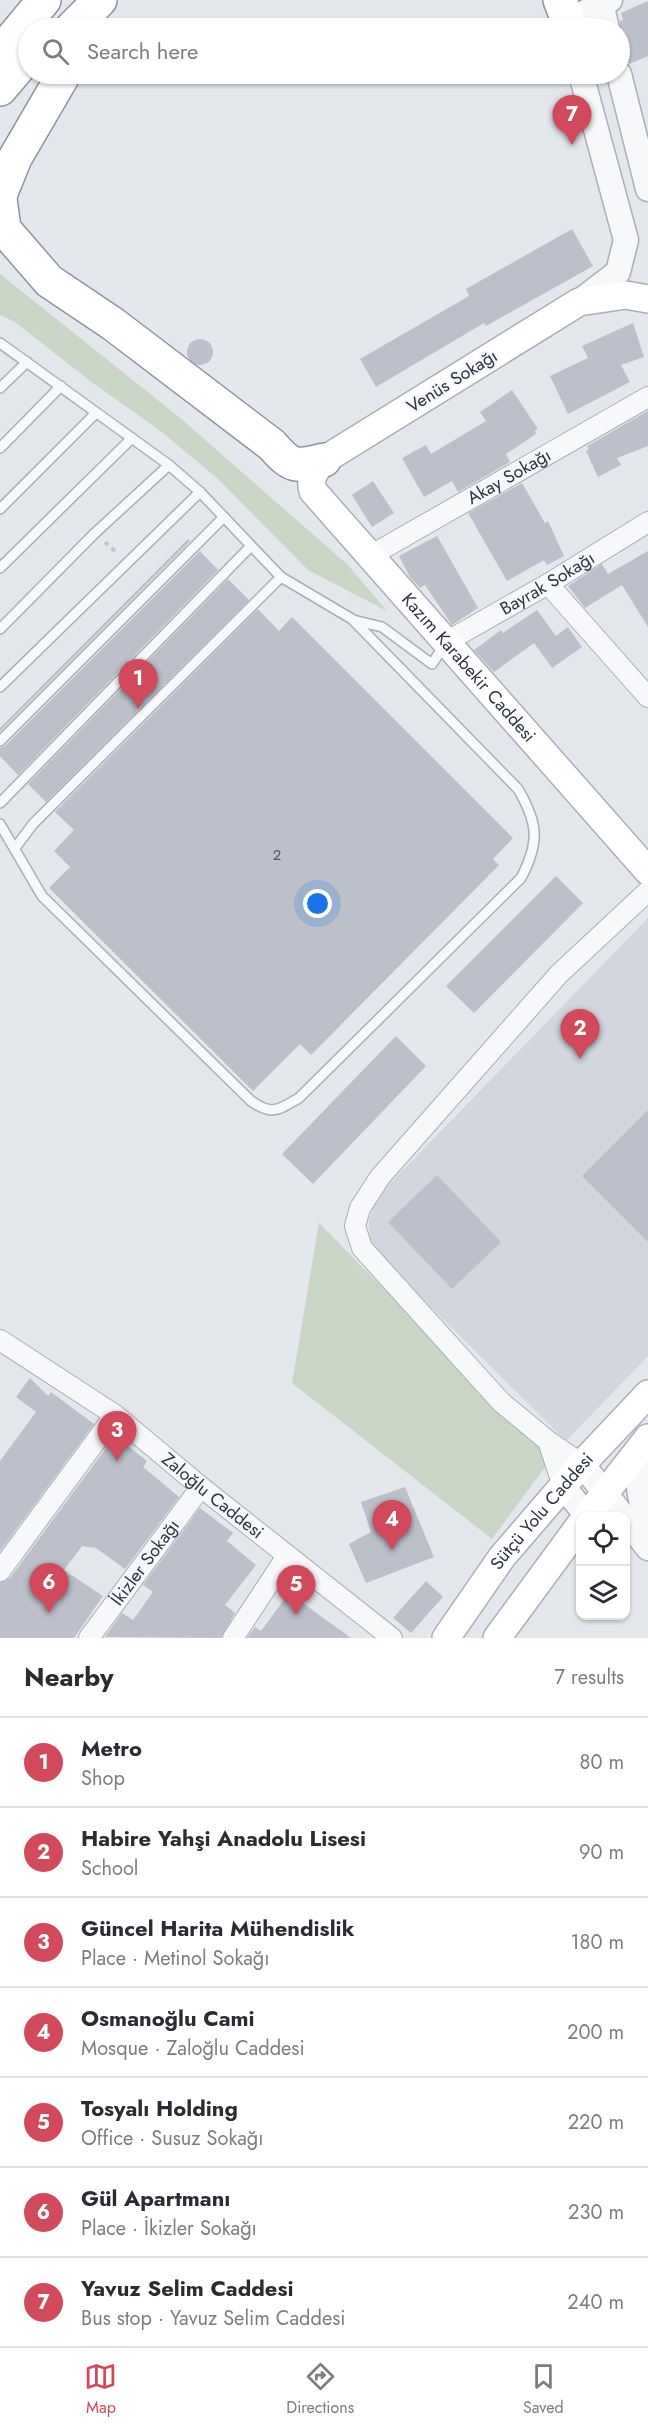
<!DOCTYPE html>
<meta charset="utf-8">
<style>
body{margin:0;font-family:Jost,sans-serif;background:#f7f7f7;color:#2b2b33}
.controls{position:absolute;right:18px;bottom:18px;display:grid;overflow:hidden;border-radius:12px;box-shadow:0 2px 4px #0004}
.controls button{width:54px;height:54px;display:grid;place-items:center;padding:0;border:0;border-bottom:2px solid #e1e1e2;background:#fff;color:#2b2b33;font:30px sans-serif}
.you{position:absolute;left:318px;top:904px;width:21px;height:21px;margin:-15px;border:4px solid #fff;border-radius:50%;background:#1a73e8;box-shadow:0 0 0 9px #1a73e833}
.badge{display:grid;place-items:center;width:39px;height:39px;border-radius:50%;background:#d1495b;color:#fff;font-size:20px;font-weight:700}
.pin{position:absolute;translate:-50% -50px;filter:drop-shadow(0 2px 3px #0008)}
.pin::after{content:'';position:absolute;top:32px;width:21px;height:18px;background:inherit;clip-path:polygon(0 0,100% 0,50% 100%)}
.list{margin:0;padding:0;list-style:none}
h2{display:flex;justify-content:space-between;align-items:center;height:78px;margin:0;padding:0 24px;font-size:26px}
h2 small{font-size:20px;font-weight:400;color:#7c7c81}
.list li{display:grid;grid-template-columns:39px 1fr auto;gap:18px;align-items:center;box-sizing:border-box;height:90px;padding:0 24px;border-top:2px solid #e1e1e2}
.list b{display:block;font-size:22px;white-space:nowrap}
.list p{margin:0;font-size:20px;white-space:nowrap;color:#7c7c81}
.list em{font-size:20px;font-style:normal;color:#7c7c81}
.icon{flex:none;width:33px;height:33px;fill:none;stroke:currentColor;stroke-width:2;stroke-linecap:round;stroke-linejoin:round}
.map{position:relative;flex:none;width:648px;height:1638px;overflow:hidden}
.search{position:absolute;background:#fff;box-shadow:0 2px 4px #0004;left:18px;right:18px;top:18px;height:66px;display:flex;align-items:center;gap:15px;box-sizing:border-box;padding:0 21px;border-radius:33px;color:#7c7c81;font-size:22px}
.sheet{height:708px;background:#fff}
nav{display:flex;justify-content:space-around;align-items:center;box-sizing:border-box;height:84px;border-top:2px solid #e1e1e2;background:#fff;font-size:16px;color:#7c7c81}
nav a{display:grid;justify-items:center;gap:3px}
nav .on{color:#d1495b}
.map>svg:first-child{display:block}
.built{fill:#d2d6de}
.green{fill:#c9d6c5}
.building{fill:#bbc0ca}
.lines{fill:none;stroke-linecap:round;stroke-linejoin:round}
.service-casing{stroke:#a9aeb7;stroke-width:12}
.minor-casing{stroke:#a9aeb7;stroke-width:22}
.tertiary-casing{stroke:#a9aeb7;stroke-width:27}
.secondary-casing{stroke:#a9aeb7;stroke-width:30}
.trunk-casing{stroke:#8b94a3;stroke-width:36}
.path{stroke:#c2c5cb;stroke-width:4;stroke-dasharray:4.5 4.5;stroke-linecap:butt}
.service{stroke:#f7f8fa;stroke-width:9}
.minor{stroke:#f7f8fa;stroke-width:20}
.tertiary{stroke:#f7f8fa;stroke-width:24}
.secondary{stroke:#fff;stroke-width:27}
.trunk{stroke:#fff;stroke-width:33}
.labels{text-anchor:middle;stroke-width:4.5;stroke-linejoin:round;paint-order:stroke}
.number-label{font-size:15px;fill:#4f5766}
.street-label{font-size:18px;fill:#2b3445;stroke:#f4f6f9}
</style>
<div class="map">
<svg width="648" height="1638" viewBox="0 0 648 1638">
<rect width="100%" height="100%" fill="#e4e7ec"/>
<path class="built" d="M 648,918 L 648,1356 L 566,1441 L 370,1247 L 369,1220 L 375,1199 Z"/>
<g class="green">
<path d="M 0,274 L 179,417 L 348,565 L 387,611 L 308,570 L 217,478 L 158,429 L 94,384 L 15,322 L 0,315 Z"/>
<path d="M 319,1223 L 551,1459 L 492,1539 L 292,1383 Z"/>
</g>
<g class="building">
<path d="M 648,1 L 648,56 L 629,64 L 620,42 L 620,21 L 623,20 L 621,13 Z"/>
<path d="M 572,229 L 593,266 L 486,326 L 484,323 L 376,387 L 360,359 L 469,296 L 466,289 Z"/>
<path d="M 633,323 L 644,357 L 621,365 L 630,382 L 568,414 L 550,376 L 588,358 L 582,346 Z"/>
<circle cx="200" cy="352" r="13"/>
<path d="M 512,390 L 538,429 L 535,430 L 536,434 L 506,454 L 510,462 L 458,492 L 452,481 L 424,497 L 402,458 L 426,445 L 431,454 L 486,421 L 480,412 Z"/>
<path d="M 648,411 L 648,446 L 617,458 L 621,465 L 598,477 L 586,451 L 589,449 L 587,446 Z"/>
<path d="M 373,481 L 394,513 L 372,527 L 352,495 Z"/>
<path d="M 522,483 L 545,523 L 548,521 L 564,556 L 547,565 L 544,560 L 507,581 L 468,513 Z"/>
<path d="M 437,536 L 478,608 L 452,625 L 425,585 L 420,588 L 410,577 L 399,556 Z"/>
<path d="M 188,539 L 190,541 L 0,731 L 0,728 Z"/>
<path d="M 200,551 L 218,570 L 18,775 L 0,756 L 0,748 L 5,746 Z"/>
<path d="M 648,551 L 648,627 L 622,585 L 585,608 L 568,586 L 602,564 L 608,574 Z"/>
<path d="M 228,579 L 249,600 L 46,802 L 28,784 Z"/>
<path d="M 258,609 L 279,631 L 292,617 L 513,838 L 493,859 L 499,865 L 311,1055 L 300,1044 L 253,1091 L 49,888 L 70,867 L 54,851 L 74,830 L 55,812 Z"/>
<path d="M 537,610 L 556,636 L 568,627 L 582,647 L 552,668 L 534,643 L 494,672 L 474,650 L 501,630 L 503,633 Z"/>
<path d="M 556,876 L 583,903 L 474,1013 L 446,986 Z"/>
<path d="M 396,1036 L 426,1066 L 313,1184 L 282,1154 Z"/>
<path d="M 648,1110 L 648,1242 L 582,1176 Z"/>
<path d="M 437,1175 L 501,1242 L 452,1289 L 388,1222 Z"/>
<path d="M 30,1378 L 48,1396 L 51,1392 L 94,1424 L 0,1551 L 0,1461 L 36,1412 L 16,1397 Z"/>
<path d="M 115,1436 L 147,1461 L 143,1467 L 179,1497 L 125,1569 L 96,1548 L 82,1546 L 64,1570 L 103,1596 L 74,1638 L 0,1638 L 0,1583 L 10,1578 Z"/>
<path d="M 405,1487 L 434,1557 L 366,1583 L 349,1544 L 371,1532 L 361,1502 Z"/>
<path d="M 200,1508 L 233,1533 L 227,1541 L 256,1565 L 225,1605 L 235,1613 L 221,1638 L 105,1637 L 122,1613 L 133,1620 L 153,1592 L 143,1585 Z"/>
<path d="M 426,1581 L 443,1597 L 411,1633 L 393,1618 Z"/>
<path d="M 289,1593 L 351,1638 L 247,1638 L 255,1627 L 261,1631 Z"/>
</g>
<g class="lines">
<g class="service-casing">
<g id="service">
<path d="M 0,343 L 169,465 L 200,492 L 281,577 L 352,619 L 518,789 C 538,823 540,842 521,878 L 299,1098 C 278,1110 272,1116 251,1101 L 42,896 L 0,824"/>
<path d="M 0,388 L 27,362"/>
<path d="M 0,448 L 61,386"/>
<path d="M 0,509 L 96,413"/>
<path d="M 0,568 L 132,438"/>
<path d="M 353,620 L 382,627 L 432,664 L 445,644"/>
<path d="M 0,629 L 95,533 L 169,465"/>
<path d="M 0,687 L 200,492"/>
<path d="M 0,741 L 224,517"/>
<path d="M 0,803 L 251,546"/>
<path d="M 15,848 L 33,824 L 281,577"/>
</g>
</g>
<g class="minor-casing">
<g id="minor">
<path id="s1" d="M 370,556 L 648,397"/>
<path d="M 548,584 L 648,697"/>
<path id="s2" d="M 446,642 L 548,584 L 648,522"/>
<path id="s3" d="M 0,1340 L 115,1415 L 201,1487 L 392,1638"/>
<path d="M 548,1441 L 563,1486"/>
<path d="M 582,1464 L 548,1441 L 501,1402 L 362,1248 L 355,1226 L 360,1208 L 380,1177 L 559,974 L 648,891"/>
<path d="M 0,1571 L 115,1415"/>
<path id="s4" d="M 89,1638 L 201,1487"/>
<path d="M 233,1638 L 287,1556"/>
</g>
</g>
<g class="tertiary-casing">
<g id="tertiary">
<path d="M 600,0 L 607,28"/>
<path d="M 568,21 L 610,0"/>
<path d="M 619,74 L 648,189"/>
<path d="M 579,302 L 618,272 L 626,240 L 581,74"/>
<path d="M 643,1445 C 637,1477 636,1492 648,1522"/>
<path d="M 582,1464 L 623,1516"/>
<path d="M 563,1486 L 587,1516"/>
<path d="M 626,1520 L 648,1548"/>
</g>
</g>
<g class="secondary-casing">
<g id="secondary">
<path id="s5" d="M 648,299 L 626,295 L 579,302 L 324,460 C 315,471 309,477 313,491 L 648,871"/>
<path d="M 587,1516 L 648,1438"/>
<path id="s6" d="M 446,1638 L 502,1557 L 582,1464 L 648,1394"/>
<path d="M 497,1638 L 580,1525"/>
</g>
</g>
<g class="trunk-casing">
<g id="trunk">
<path d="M 560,0 L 568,21"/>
<path d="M 72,28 L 100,0"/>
<path d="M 0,53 L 44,0"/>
<path d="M 0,89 L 28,56"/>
<path d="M 0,195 L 15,158 L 64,74"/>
<path d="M 0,199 L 4,229 L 49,281 L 113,324 L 272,445 C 292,468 296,467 324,460"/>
</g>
</g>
<path class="path" d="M 105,542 L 117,553"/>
<use href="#service" class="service"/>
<use href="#minor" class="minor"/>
<use href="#tertiary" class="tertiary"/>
<use href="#secondary" class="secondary"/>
<use href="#trunk" class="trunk"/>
</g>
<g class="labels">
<g class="number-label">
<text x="277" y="860">2</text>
</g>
<g class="street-label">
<text transform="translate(452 381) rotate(-32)" y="6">Venüs Sokağı</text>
<text dy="6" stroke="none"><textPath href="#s1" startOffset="160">Akay Sokağı</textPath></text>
<text dy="6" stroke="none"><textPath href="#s2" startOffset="117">Bayrak Sokağı</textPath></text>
<text dy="6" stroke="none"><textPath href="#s5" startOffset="640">Kazım Karabekir Caddesi</textPath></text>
<text dy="6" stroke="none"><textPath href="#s3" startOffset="264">Zaloğlu Caddesi</textPath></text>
<text dy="6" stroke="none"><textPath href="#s6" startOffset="159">Sütçü Yolu Caddesi</textPath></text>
<text dy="6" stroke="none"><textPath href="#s4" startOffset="94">İkizler Sokağı</textPath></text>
</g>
</g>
</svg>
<div class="controls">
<button><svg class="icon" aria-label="locate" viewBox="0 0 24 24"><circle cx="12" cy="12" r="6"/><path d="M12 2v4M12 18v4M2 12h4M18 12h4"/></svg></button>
<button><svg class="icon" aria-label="layers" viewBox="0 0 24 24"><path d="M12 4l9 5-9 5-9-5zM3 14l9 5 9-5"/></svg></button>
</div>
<div class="you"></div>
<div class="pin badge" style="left:138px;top:709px">1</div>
<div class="pin badge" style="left:580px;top:1059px">2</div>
<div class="pin badge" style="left:117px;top:1461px">3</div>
<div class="pin badge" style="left:392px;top:1550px">4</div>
<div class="pin badge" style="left:296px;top:1615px">5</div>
<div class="pin badge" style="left:49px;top:1613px">6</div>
<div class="pin badge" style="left:572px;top:145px">7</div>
<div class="search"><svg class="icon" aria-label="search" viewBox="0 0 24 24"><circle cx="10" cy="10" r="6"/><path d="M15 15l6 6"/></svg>Search here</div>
</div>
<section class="sheet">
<h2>Nearby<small>7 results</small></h2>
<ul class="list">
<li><span class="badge">1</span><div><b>Metro</b><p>Shop</p></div><em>80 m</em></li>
<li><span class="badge">2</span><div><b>Habire Yahşi Anadolu Lisesi</b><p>School</p></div><em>90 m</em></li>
<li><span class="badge">3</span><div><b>Güncel Harita Mühendislik</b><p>Place · Metinol Sokağı</p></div><em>180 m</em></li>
<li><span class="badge">4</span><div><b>Osmanoğlu Cami</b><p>Mosque · Zaloğlu Caddesi</p></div><em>200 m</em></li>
<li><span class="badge">5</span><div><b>Tosyalı Holding</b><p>Office · Susuz Sokağı</p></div><em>220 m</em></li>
<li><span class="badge">6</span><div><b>Gül Apartmanı</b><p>Place · İkizler Sokağı</p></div><em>230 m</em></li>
<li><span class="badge">7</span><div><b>Yavuz Selim Caddesi</b><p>Bus stop · Yavuz Selim Caddesi</p></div><em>240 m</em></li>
</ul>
</section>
<nav>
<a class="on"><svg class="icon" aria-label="map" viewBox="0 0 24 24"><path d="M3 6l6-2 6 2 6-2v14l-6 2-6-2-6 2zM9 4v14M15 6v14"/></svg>Map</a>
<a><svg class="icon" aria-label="directions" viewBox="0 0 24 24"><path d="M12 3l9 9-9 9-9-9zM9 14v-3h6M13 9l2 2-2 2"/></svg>Directions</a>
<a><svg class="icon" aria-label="saved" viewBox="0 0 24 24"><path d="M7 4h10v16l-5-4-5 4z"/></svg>Saved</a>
</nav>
